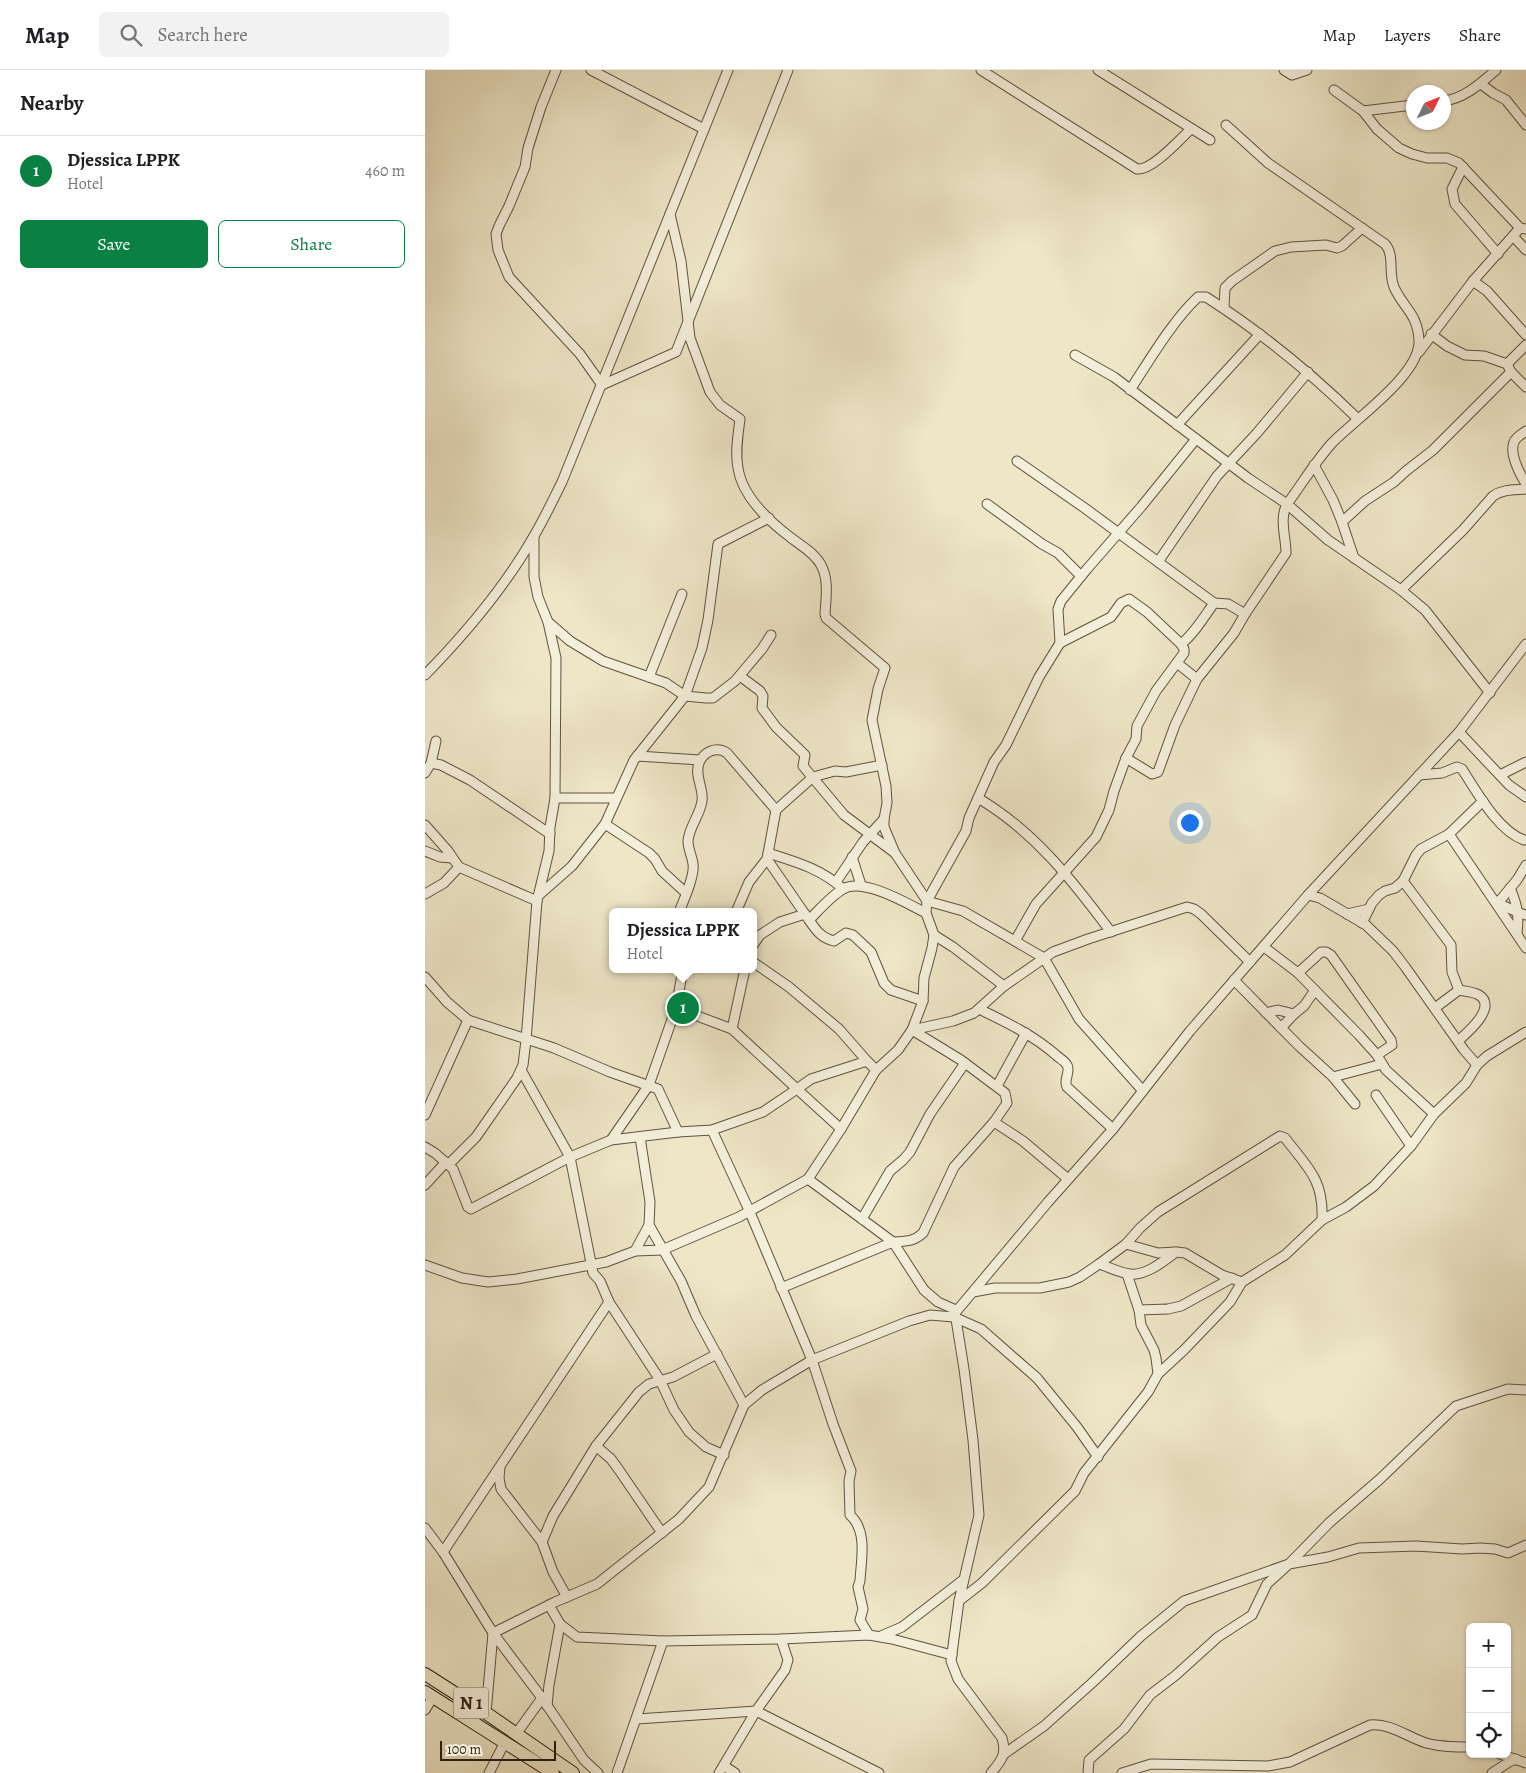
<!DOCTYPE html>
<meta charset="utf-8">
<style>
body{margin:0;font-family:Alegreya,serif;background:#f2f2f2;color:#202124}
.controls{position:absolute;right:15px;bottom:15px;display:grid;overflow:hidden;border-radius:8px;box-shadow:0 1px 4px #0004}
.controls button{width:45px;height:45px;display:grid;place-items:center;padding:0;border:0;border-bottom:1px solid #e0e0e0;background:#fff;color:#202124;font:25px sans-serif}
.compass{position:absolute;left:981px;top:15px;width:45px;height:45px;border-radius:50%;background:#fff;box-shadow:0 1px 4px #0004;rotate:47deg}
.scale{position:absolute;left:15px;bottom:12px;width:116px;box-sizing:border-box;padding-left:5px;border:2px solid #302112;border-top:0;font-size:14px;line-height:18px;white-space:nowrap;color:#302112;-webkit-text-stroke:4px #f4efdb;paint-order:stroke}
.you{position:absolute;left:764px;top:752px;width:18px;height:18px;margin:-12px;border:4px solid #fff;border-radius:50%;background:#1a73e8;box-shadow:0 0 0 8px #1a73e833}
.badge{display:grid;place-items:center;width:32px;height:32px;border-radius:50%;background:#0b8043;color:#fff;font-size:16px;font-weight:700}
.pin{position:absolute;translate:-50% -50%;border:2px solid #fff;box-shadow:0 1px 5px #0006}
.popup{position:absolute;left:184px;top:838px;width:148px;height:65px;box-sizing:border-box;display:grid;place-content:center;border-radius:8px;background:#fff;filter:drop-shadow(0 1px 4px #0005);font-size:16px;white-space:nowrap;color:#757577}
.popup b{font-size:19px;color:#202124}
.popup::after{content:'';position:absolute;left:50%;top:100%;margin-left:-10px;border:10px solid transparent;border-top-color:#fff}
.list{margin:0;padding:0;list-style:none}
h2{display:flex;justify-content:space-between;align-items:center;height:65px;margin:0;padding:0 20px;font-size:21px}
h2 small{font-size:16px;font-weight:400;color:#757577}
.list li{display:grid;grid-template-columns:32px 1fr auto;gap:15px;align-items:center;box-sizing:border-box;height:70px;padding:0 20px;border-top:1px solid #e0e0e0}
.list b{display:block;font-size:19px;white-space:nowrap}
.list p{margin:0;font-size:16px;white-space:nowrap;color:#757577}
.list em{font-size:16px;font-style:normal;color:#757577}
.actions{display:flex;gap:10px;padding:15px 20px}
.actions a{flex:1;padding:11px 0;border:1px solid #0b8043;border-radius:8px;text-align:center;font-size:18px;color:#0b8043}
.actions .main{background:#0b8043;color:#fff}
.icon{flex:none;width:28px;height:28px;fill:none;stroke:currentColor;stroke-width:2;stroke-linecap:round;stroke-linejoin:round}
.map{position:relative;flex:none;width:1101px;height:1703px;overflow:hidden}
header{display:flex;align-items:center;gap:30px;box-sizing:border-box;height:70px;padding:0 25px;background:#fff;border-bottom:1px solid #e0e0e0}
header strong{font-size:24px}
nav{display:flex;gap:28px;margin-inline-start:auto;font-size:18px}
.search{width:350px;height:45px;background:#f2f2f2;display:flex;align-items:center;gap:12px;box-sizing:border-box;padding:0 18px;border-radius:8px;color:#757577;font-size:19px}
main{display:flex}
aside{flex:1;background:#fff}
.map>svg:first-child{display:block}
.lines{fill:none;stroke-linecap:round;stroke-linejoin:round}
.minor-casing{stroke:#60523f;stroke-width:11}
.highway-casing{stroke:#302112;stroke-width:14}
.minor{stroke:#f4efdb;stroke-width:9}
.highway{stroke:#eee6c7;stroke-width:12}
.labels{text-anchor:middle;stroke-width:4;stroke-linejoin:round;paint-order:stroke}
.shield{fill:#f4efdb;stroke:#6b5f4e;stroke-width:1}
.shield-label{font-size:18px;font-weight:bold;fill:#302112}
</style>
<header>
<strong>Map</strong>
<div class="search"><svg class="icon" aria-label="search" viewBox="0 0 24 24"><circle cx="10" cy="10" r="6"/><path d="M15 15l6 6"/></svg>Search here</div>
<nav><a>Map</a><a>Layers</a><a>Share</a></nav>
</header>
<main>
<aside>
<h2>Nearby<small></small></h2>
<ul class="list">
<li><span class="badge">1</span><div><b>Djessica LPPK</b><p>Hotel</p></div><em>460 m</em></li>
</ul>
<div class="actions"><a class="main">Save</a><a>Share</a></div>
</aside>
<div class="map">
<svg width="1101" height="1703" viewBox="0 0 1101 1703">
<rect width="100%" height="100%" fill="#eee6c7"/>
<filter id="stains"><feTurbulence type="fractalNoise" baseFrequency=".004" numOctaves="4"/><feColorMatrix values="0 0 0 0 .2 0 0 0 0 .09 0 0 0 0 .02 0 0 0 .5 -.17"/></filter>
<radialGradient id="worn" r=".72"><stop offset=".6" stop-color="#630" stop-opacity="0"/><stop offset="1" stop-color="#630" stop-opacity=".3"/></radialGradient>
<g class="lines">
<g class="minor-casing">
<g id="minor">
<path d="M 131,0 L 116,37 L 103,78 L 100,97 L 84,136 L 74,156 L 71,164 L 73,180 L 84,207 L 155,284 L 177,315 L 251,282 L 363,0"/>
<path d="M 166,0 L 279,59"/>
<path d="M 556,0 L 712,99 C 727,101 755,69 766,59"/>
<path d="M 673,0 L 785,70"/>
<path d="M 859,0 L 867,5 L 882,0"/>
<path d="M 1056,14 L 1068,23 L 1081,30 L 1101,55"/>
<path d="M 909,20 L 938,41 L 952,59 L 974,78 L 987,84 L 1002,88 L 1022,88 L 1034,93 L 1095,158 L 1101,159"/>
<path d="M 1018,31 C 1039,29 1056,13 1071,0"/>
<path d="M 938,41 L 988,35"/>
<path d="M 801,55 L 843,93 L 960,174 C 970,185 963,203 969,217 C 979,239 993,244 994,271 C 995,305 930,349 907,373 C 890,392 877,414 862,434 L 903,470 L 976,520 L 1000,540 L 1065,623"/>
<path d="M 1038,97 L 1027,119 L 1030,134 L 1073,184"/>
<path d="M 245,144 L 256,191 L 265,268 L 285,322 L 295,335 L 315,349 C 313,365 310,382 313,398 C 317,426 344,451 365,467 C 375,475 390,483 396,495 C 404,509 401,528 400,544 L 401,548 L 460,598 L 453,619 L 447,650 L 461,716 L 462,733 L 459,749 L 459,757 L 470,783 L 502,831 L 501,843 L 509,865 L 507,878 L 499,908 L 498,931 L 487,960 L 536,990 L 580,1023 L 582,1033 L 569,1052 L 529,1097 L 498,1163 C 488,1172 482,1171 468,1172 L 356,1218"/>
<path d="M 1088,166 L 1101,180"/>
<path d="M 1048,211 L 1062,221 L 1101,265"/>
<path d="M 799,238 L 800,218 L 807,211 L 850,181 L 866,177 L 901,175 L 912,178 L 917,176 L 937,158"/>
<path d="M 1006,264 L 1022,276 L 1040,285 L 1059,286 L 1082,294 L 1086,302 L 1101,317"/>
<path d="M 994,282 L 1048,211 L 1095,158"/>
<path d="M 1082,294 L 1101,275"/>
<path d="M 705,320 C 724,291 748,250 773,227 L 781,227 C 836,262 886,303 933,349"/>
<path d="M 752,355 L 835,264"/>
<path d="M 1101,361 C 1097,364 1091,367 1089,372 C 1084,384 1095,404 1101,414"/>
<path d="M 592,391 L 661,439 L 789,533"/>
<path d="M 889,395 L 908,430 L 917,452"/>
<path d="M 562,434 L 617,474 L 633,483 L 656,506"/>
<path d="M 929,488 L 917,452 L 940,431 L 969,412 L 981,401 L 1008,380 L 1086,302"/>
<path d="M 733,492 L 792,406 L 832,363 L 883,302"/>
<path d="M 976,520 L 1038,460 L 1068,426 C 1078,419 1089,420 1101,419"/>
<path d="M 123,552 L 145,571 L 178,591 L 241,613 L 260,626 L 281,628 L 288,628 L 310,611 L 337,579 L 346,565"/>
<path d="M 635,573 L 686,547 L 696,533 L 704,529 L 722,542 L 756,574 C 769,564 779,547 789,533 L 803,534 L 820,544 L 861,483 C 861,467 854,449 862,434 L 823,408 L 689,307 L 650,285"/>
<path d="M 752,593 L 772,609"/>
<path d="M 0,605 C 41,563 80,517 109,466 C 119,449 128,430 137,412 L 303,0"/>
<path d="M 315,606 L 335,621 L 338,626 L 337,638 L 351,657 L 380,685 L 378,696 L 419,745 L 470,783"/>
<path d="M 224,607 L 257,524"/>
<path d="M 1034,662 L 1084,715 L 1101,727"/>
<path d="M 212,686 L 275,690"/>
<path d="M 701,688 L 727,704 L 733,702 L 750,655 L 772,609 L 809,563 L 820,544"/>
<path d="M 6,693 L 16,695 L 45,710 L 125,764"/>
<path d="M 0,703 L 6,693 L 11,671"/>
<path d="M 994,705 L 1017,703 L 1032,697 L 1037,699 C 1052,722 1073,761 1099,770"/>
<path d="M 1075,705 L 1101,692"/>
<path d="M 130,728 L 191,728"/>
<path d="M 553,728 C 610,762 647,810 686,862"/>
<path d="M 180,754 L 224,783 L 230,789 L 237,801 L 261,823"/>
<path d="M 0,755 L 23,781 L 34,797 L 112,831"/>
<path d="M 1024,764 L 1101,878"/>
<path d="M 0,781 L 15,787 L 27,788"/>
<path d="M 343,783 C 371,792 397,799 418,819"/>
<path d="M 427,787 L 436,815"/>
<path d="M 342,789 L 384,850 C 394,840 406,826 418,819 C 438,807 483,834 501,843"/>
<path d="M 1101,795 L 1092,810 L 1072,834 C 1083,836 1090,843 1101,845"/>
<path d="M 978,811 L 1026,875 L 1027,902 L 1034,920"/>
<path d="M 411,812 L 438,772 L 459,749"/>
<path d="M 1085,818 C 1093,836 1094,846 1092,864"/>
<path d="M 0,824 L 19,813 L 34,797"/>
<path d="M 883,825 L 895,828 L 941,855 L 968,881 L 981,898 L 1039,980 L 1052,995"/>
<path d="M 113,826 L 147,796 L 180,754 L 209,690 L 260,626 L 277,578 L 283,550 L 293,474 L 344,448"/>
<path d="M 254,842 C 259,830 270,805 268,794 C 267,786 263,779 263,771 C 264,757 275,745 277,731 C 279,718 269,706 274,693 C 279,681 292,676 302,683 L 351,740"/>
<path d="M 311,842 L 324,812 L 342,789 L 351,740 L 388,707 L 410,701 L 421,702 L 457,695"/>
<path d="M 922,844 L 944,839"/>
<path d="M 384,850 C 391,860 396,868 409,871 L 421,863 L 428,865 L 446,882 L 459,913 L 466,920 L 498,931"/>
<path d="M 937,853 L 947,833 L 954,825 L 960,821 L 970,818 L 978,811 L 991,785 L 996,779 L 1024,764 L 1058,731"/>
<path d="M 509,865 L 528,877 L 579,916"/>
<path d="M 590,871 L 611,834 L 671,767 L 684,740 L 689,721 L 701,688 L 711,669 L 712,656 L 731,621 L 759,583 L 759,579 L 756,574"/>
<path d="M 328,875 L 335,865 L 355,852 L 380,844"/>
<path d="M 839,877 L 873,903 L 934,965 L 952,985 L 961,1000 L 1009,1044"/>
<path d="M 328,892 L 364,917 L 414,959 L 442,991"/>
<path d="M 873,903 L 896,882 L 901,882 L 906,885 L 966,970 L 967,975 L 952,985"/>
<path d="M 0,907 L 22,932 L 43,950 L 129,978 L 185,1002 L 233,1019 L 253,1062 L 287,1060 L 338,1042 L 372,1019 L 416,1059"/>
<path d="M 809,910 L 874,976 L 908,1007 L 930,1034"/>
<path d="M 251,938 L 307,959 L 372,1019 L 386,1009 L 442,991 L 451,1000"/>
<path d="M 1010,938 L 1034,920 C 1040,921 1049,922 1054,925 C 1073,937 1042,963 1033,971"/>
<path d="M 554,939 C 581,952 608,965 631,985 C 634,988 640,991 642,995 C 646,1002 638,1010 642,1017 L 688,1059"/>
<path d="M 841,943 L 853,940 L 869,944"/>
<path d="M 856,958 L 869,944 L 879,936 L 890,920"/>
<path d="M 307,959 L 320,899"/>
<path d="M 96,1000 L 145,1087 L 168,1203 L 175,1211 L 184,1232 L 235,1310 L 249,1340 L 264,1362 L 281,1377 L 299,1385"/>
<path d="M 908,1007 L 957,994"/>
<path d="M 572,1016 L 601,963"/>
<path d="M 718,1021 L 654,949 L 619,888 L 538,841 L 502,831 L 541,761 L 544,748 L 569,692 L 581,675 L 614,607 L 635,573 L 633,539 L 636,531 L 662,499 L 716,437 L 771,369"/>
<path d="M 951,1025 L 986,1076"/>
<path d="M 0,1045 L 43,950"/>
<path d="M 569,1052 L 598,1071 L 643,1109"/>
<path d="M 287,1060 L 324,1140 L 387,1290 L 408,1354 L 426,1401 L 424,1411 L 425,1445 C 443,1461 436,1490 435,1511 L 433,1517 L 438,1539 L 435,1550 L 444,1565"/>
<path d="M 215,1067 L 225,1132 L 224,1155 L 256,1211 L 271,1246 L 319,1335"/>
<path d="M 186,1070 L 224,1015 L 251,938 L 258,899"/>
<path d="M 0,1077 L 10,1083 L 28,1099 L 43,1137 L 46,1139 L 145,1087 L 186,1070 L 253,1062"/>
<path d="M 24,1094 L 51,1067 L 92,1008 L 98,995 L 101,970 L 112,831 L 124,781 L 125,757 L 130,728 L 131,588 L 123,552 L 113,527 L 109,507 L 109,467"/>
<path d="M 383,1109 L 468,1172 L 499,1220 L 513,1232 L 531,1240"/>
<path d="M 0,1115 L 21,1092"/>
<path d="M 437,1149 L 465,1101 L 478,1090 L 485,1082 L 505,1044 L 540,993"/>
<path d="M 701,1174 L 715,1158 L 733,1142 L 855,1066 L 860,1068 C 883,1098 899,1110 897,1150"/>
<path d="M 210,1181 L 224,1155"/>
<path d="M 674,1194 L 701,1174 L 733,1183 L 751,1182"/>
<path d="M 0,1195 L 37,1208 L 63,1212 L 92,1209 L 181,1192 L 210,1181 L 237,1180 L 314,1147 L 383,1109 L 416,1059 L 451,1000 L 473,980 L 487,960 L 528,951 L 549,943 L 579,916 L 628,882 L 663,869 L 762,837 L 769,839 L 776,844 L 825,892"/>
<path d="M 548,1222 L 570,1218 L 615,1218 L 644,1212 L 655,1207 L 674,1194 C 684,1197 695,1203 705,1204 C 721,1206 739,1191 751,1182 L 760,1183 L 797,1205 L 817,1212 L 860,1185 L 897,1150 L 921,1137 L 949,1116 L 986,1076 L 1009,1044 L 1041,1013 L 1052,995 L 1062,986 L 1101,962"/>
<path d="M 714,1240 L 743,1239 L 756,1236 L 807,1208"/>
<path d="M 733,1304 L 759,1280 L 805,1232 L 817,1212"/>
<path d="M 171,1376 L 186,1389 L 194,1400 L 237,1463"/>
<path d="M 75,1397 L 74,1408 L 76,1419 L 117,1472 L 128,1502 L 142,1527"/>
<path d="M 0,1458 L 18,1482 L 68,1563 L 61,1643"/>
<path d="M 117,1472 L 128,1446 L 171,1376 L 214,1322 L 224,1314 L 248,1307 L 292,1284"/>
<path d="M 18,1482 L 184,1232"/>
<path d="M 534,1531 L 557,1513 L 650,1421 L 659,1403 L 723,1322 L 733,1304 L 731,1288 L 729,1280 L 716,1255 L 714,1240 L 702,1204"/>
<path d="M 124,1535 L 135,1554 L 152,1567 L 238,1571 L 356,1569 L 444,1565 L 467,1569 L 527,1585"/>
<path d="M 456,1566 L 477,1557 L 538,1510"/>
<path d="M 122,1636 L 124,1615 L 135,1554"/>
<path d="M 0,1640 L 8,1627"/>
<path d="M 212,1649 L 331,1641 L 454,1703"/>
<path d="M 91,1664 L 117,1628"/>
<path d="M 579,1684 L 619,1656 L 667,1613 L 716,1566 L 759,1531 L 864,1494 L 904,1453 L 955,1409 L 1031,1336 L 1083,1319 L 1101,1320"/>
<path d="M 1075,1684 L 1101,1693"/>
<path d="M 299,1696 L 310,1703"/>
<path d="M 64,1703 L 80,1672"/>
<path d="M 173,1703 L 159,1690 L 117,1628 L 68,1563 L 130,1532 L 172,1514 L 254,1449 L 284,1417 L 319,1335 L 337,1320 L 387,1290 L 484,1251 L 505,1245 L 529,1247 L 556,1259 L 612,1308 L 652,1357 L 673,1387"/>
<path d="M 192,1703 L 238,1571"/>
<path d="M 294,1703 L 331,1641 L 360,1600 L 363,1590 L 356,1569"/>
<path d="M 566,1703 C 576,1691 582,1685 577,1668 L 533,1609 L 526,1591 L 534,1531 L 554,1445 L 548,1370 L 539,1299 L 530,1243 L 623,1132 L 688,1059 L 765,961 L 883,825 L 1034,662 L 1101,574"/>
<path d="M 663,1703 L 664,1690 L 699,1659 L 725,1625 L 751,1605 L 793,1567 L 827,1545 L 842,1514 L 864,1494 L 903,1487 L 934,1478 L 991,1476 L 1037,1479 L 1055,1478 L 1070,1479 L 1083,1483 L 1101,1475"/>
<path d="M 697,1703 L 726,1694 L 843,1696 L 865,1692 L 945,1655 C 966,1653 982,1667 1001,1673 C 1016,1677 1030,1677 1045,1677"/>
<path d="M 1067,1703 L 1084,1692 L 1091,1689"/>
</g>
</g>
<g class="highway-casing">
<g id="highway">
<path d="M 0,1604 L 61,1643 L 148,1703"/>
<path d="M 0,1622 L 128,1703"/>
</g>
</g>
<use href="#minor" class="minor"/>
<use href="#highway" class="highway"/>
</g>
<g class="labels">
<rect class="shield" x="28.5" y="1617.5" width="35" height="31" rx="4"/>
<g class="shield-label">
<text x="46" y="1639">N 1</text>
</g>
</g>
<rect width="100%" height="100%" filter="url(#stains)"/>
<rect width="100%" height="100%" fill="url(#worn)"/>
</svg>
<div class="controls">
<button>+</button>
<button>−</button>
<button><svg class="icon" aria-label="locate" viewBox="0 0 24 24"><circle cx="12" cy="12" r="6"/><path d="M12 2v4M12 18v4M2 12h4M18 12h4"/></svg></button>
</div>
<svg class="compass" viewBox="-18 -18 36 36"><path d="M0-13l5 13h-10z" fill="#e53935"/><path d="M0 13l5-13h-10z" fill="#757577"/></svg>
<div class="scale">100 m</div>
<div class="you"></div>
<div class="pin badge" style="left:258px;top:938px">1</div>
<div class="popup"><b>Djessica LPPK</b>Hotel</div>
</div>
</main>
